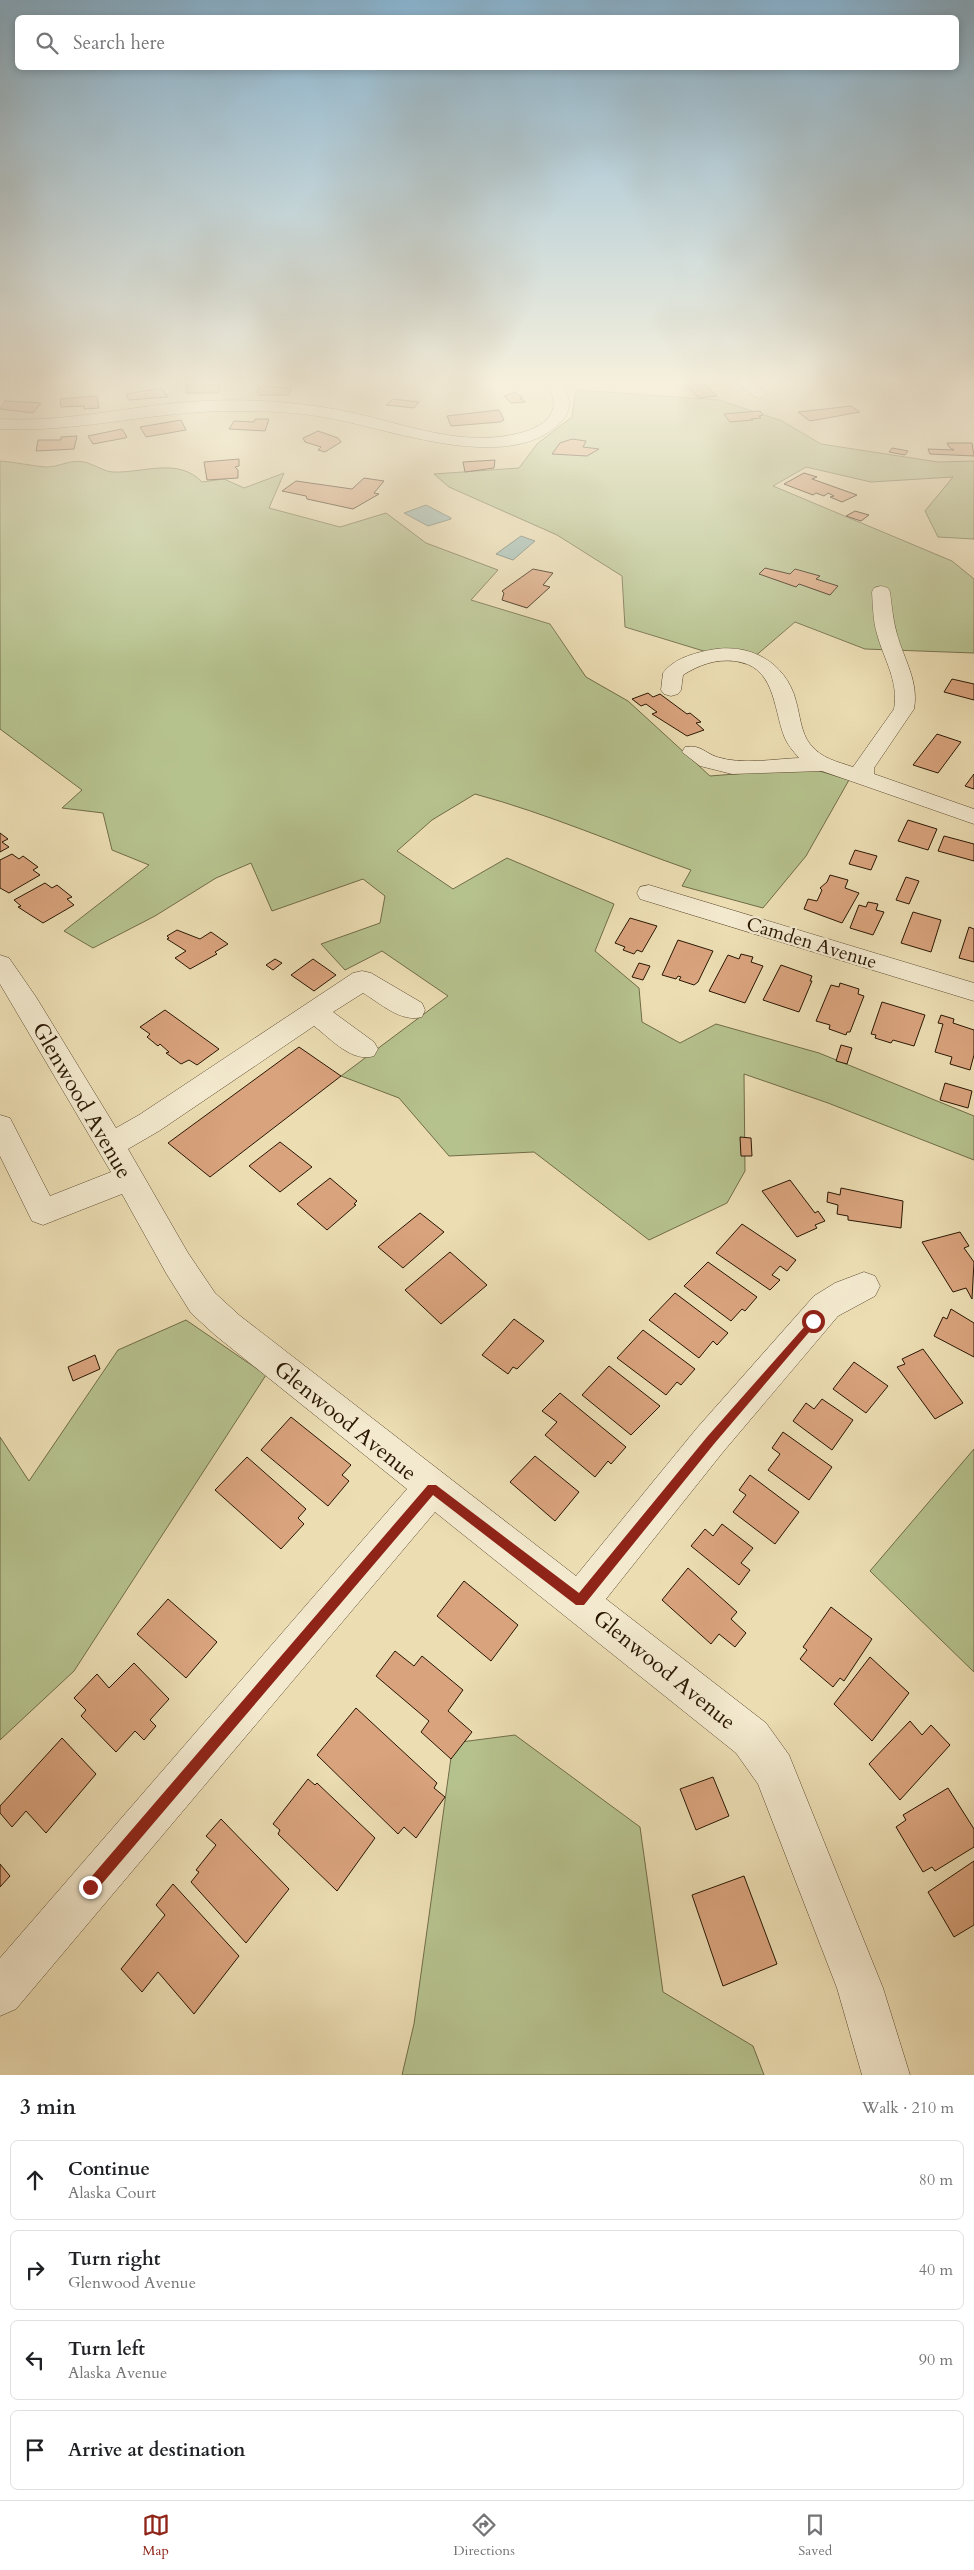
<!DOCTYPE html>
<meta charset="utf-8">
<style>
body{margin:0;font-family:Cardo,serif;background:#f2f2f2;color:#202124}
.stop{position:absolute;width:15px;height:15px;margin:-11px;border:4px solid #8f2418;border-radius:50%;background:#fff}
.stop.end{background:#8f2418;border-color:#fff;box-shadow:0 1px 5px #0008}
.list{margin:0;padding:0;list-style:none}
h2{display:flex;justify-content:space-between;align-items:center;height:65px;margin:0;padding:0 20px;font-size:21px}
h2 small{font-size:16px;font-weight:400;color:#757577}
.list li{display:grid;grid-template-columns:32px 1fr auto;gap:15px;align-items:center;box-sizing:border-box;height:80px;margin:0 10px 10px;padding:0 10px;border:1px solid #e0e0e0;border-radius:8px}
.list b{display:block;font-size:19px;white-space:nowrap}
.list p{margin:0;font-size:16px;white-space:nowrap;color:#757577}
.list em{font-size:16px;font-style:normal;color:#757577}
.icon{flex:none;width:28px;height:28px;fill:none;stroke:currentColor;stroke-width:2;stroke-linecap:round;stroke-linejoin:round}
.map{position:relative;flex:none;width:974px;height:2075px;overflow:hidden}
.search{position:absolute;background:#fff;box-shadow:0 2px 8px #0003;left:15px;right:15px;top:15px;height:55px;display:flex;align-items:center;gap:12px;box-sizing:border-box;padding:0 18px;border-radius:8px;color:#757577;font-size:19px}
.sheet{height:425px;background:#fff}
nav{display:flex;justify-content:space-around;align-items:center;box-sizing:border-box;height:70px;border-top:1px solid #e0e0e0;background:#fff;font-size:14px;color:#757577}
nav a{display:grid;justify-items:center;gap:2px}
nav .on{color:#8f2418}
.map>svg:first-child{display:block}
.green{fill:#b6c28e;stroke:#706c48}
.water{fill:#9abab5;stroke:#6d786d}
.building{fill:#d9a37d;stroke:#291602}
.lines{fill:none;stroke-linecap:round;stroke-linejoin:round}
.minor-casing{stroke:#5a482e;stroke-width:1}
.minor{fill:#f3e9ce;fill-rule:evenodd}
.route{fill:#8f2418}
.labels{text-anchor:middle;stroke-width:4.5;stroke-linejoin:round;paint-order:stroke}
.street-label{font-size:19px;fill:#291602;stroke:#f3e9ce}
.near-street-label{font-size:22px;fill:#291602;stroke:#f3e9ce}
</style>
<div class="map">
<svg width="974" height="2075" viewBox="0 0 974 2075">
<rect width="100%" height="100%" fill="#ecddb3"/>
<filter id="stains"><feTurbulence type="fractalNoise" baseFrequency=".004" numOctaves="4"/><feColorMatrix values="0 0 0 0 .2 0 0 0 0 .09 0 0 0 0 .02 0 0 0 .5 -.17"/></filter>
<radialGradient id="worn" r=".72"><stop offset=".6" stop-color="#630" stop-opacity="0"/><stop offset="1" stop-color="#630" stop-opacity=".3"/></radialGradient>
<g class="green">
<path d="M 576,390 L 719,400 L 782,421 L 821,444 L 938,462 L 974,461 L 974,539 L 938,537 L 925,511 L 953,477 L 871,482 L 806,467 L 773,486 L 952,561 L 974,579 L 974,653 L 865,649 L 795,622 L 746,664 L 625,627 L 622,576 L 557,535 L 449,487 L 434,474 L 519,468 L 537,444 L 572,417 Z"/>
<path d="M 0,461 C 16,462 31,466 46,467 C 59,467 71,459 84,462 C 94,464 104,472 114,472 C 144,473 178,457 202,482 L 224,479 L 244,488 L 284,473 L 269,508 L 340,527 L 386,513 L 426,543 L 498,570 L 471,600 L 550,624 L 586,677 L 628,701 L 710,776 L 810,768 L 849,780 L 806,856 L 763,908 L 682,886 L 691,870 C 619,845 549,814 475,794 L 432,820 L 397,851 L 453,889 L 507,858 L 614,904 L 595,951 L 639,988 L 642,1022 L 680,1043 L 716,1024 L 819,1053 L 974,1116 L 974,1160 L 828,1103 L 744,1074 L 745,1171 L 727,1203 L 649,1240 L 534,1152 L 449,1156 L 399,1098 L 341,1076 L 448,996 L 382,951 L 345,970 L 321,944 L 380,923 L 385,896 L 363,879 L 272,911 L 251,863 L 216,878 L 155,916 L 93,948 L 64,931 L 149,865 L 112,850 L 103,813 L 62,808 L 82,790 L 0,729 Z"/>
<path d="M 186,1320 L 266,1375 L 74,1671 L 0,1740 L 0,1437 L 29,1481 L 118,1350 Z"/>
<path d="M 974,1449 L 974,1672 L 870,1571 Z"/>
<path d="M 515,1735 L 640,1827 L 663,1992 L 753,2046 L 764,2075 L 402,2075 L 414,2024 L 453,1743 Z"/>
</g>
<g class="water">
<path d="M 426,505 L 451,518 L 451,519 L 428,526 L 404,513 Z"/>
<path d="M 521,536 L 535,541 L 513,560 L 496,554 Z"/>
</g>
<g class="building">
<path d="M 898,380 L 927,380 L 928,382 L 917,381 L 918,385 L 901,383 L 901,380 Z"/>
<path d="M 201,384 L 220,385 L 219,393 L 186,393 L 187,385 Z"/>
<path d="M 704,384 L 717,396 L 699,398 L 686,386 Z"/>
<path d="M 259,387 L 273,387 L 292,388 L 288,395 L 259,395 L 257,393 Z"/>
<path d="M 162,388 L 168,397 L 129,400 L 126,394 Z"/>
<path d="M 515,392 L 523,398 L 520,399 L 526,402 L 511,403 L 504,396 Z"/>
<path d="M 97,396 L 99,408 L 84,409 L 84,406 L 61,407 L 60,399 Z"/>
<path d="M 393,399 L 419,402 L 414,408 L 386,405 Z"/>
<path d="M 5,401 L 41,403 L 33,413 L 0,409 Z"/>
<path d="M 851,406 L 860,412 L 810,421 L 798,412 Z"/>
<path d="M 499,410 L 504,420 L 500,422 L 451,426 L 447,416 Z"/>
<path d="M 760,411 L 763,415 L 759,416 L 761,418 L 751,419 L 753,420 L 730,422 L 724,414 Z"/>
<path d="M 255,419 L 269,419 L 265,431 L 229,429 L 234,421 L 254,422 Z"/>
<path d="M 181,420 L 186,430 L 146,437 L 140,427 Z"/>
<path d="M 122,429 L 127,437 L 125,438 L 93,444 L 88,436 Z"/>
<path d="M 318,431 L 338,438 L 341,442 L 325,452 L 318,450 L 321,447 L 305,442 L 303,438 Z"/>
<path d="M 77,436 L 74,449 L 36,451 L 38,440 L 61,440 L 61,437 Z"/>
<path d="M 572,439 L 586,441 L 583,447 L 599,449 L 587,456 L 552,454 L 560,443 Z"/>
<path d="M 947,443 L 972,443 L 974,456 L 930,454 L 928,449 L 954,450 L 949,447 Z"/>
<path d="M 892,448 L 908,451 L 905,455 L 889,452 Z"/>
<path d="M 239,459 L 239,466 L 235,467 L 238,470 L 238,478 L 207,480 L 204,462 Z"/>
<path d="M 495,460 L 494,468 L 465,472 L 463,462 Z"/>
<path d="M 804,473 L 817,477 L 812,479 L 857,495 L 842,502 L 830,497 L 834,496 L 828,493 L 824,496 L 816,493 L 813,495 L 784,484 Z"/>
<path d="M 364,478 L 384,481 L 374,493 L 379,494 L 353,509 L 307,499 L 306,496 L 282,491 L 296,481 L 352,489 Z"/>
<path d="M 855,511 L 869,515 L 861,521 L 846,516 Z"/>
<path d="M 765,568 L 790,574 L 795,569 L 820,576 L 816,579 L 838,586 L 830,595 L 799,584 L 796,587 L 759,574 Z"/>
<path d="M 533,569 L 553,573 L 543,585 L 550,587 L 527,608 L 502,600 L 504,593 L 502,591 Z"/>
<path d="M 952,679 L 974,684 L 974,700 L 944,692 Z"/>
<path d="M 648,693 L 653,697 L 660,694 L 687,714 L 690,713 L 701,722 L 696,723 L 704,730 L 687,736 L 652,714 L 657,712 L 646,704 L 641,706 L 632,699 Z"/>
<path d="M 937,734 L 961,742 L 938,773 L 913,765 Z"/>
<path d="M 974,774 L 974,789 L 965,786 Z"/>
<path d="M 908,820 L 937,829 L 928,850 L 898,841 Z"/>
<path d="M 0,833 L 8,839 L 2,842 L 9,847 L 0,852 Z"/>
<path d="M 944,836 L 974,844 L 974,861 L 938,851 Z"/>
<path d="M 855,850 L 877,856 L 871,870 L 849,864 Z"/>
<path d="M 12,854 L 19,859 L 23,856 L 38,867 L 33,870 L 40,875 L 9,893 L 0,888 L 0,860 Z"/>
<path d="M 830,875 L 848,880 L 845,888 L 859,893 L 842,923 L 804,909 L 808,899 L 817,901 L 822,890 L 820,888 L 827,882 Z"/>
<path d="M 906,877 L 919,881 L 909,904 L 896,900 Z"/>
<path d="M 45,883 L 52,888 L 57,885 L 72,897 L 67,899 L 74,905 L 43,923 L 18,907 L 21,906 L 14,900 Z"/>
<path d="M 868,902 L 878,904 L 876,910 L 884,912 L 873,935 L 850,928 L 859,905 L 866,907 Z"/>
<path d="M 913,912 L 941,920 L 931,952 L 901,943 Z"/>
<path d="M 630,918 L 657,926 L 642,952 L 637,950 L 634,954 L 623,950 L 625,947 L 615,943 Z"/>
<path d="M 969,927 L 974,929 L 974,962 L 959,958 Z"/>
<path d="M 177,930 L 200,939 L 211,932 L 228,944 L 215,952 L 217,954 L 190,969 L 175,958 L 186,951 L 167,939 L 169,938 L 167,936 Z"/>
<path d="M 678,940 L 713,951 L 698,982 L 694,985 L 679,980 L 681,977 L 678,976 L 676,979 L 662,975 Z"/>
<path d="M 741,954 L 753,957 L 751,962 L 763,966 L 745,1003 L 709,991 L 728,955 L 739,959 Z"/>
<path d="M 275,959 L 282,963 L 273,970 L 266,965 Z"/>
<path d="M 313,959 L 336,975 L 314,991 L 291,975 Z"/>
<path d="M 639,963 L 650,966 L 643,980 L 632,977 Z"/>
<path d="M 781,965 L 812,976 L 810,981 L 812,981 L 799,1012 L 763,1000 Z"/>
<path d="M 840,983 L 859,989 L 858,994 L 864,996 L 850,1032 L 847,1032 L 846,1035 L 829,1029 L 830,1025 L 816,1021 L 831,985 L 839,987 Z"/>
<path d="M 882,1002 L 925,1015 L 914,1046 L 893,1040 L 891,1043 L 875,1038 L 876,1035 L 871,1034 Z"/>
<path d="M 165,1010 L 219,1049 L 197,1065 L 189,1060 L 181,1064 L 166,1053 L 169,1052 L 160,1044 L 158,1046 L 147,1037 L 150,1034 L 140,1027 Z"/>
<path d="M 941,1015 L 954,1019 L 953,1023 L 974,1030 L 974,1055 L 970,1070 L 950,1064 L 952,1057 L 935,1052 L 943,1024 L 938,1023 Z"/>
<path d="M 841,1045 L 852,1048 L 847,1064 L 836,1061 Z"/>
<path d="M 299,1047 L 341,1076 L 210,1177 L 168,1143 Z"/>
<path d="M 945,1083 L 972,1091 L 968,1108 L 940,1100 Z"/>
<path d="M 740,1137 L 751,1138 L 752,1156 L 741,1156 Z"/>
<path d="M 280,1142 L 312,1167 L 280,1192 L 249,1166 Z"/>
<path d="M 330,1178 L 357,1201 L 354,1204 L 356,1205 L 327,1230 L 297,1204 Z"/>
<path d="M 790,1180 L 815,1213 L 818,1211 L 825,1221 L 815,1225 L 817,1228 L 797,1237 L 762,1191 Z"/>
<path d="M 841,1188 L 903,1201 L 901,1228 L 848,1220 L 848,1216 L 837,1214 L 838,1205 L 827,1202 L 828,1192 L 840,1195 Z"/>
<path d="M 420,1213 L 444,1232 L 403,1268 L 378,1247 Z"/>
<path d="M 742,1224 L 796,1260 L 787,1271 L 780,1266 L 772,1275 L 780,1280 L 770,1290 L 716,1253 Z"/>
<path d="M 960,1232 L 969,1246 L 964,1248 L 974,1262 L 972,1299 L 966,1288 L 953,1292 L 922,1242 Z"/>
<path d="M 450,1252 L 487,1285 L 441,1324 L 405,1290 Z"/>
<path d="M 708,1262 L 757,1297 L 745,1311 L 742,1309 L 731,1321 L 684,1286 Z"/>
<path d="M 675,1293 L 728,1333 L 717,1345 L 713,1341 L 699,1358 L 649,1320 Z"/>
<path d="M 951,1309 L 974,1323 L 974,1357 L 934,1336 L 943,1317 L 947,1319 Z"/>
<path d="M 514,1319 L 544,1341 L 517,1369 L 513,1367 L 508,1374 L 482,1355 Z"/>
<path d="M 643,1330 L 695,1369 L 681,1385 L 677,1382 L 666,1395 L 617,1358 Z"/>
<path d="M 923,1349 L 963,1403 L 935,1419 L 897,1367 L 905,1364 L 902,1359 Z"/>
<path d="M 95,1355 L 100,1369 L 73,1381 L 68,1367 Z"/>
<path d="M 854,1362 L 888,1386 L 866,1413 L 833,1389 Z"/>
<path d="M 609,1366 L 660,1406 L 631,1435 L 582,1395 Z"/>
<path d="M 560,1393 L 626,1447 L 611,1464 L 608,1461 L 595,1477 L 545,1435 L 557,1422 L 542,1411 Z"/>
<path d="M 822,1399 L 853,1420 L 832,1450 L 793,1421 L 806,1403 L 814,1409 Z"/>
<path d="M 291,1417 L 351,1465 L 342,1475 L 349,1481 L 328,1506 L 261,1450 Z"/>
<path d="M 783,1432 L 832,1467 L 809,1500 L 768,1470 L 780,1454 L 772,1448 Z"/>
<path d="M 535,1456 L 579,1492 L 555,1521 L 510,1482 Z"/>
<path d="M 247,1457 L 306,1509 L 298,1518 L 304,1524 L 281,1549 L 215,1490 Z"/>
<path d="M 750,1475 L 799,1512 L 775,1544 L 733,1512 L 746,1495 L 739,1490 Z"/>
<path d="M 722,1524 L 753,1548 L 741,1563 L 750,1570 L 739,1585 L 691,1546 L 705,1529 L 713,1536 Z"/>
<path d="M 688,1568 L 737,1612 L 731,1619 L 746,1633 L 735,1647 L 719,1634 L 711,1644 L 662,1600 Z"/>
<path d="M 464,1581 L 518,1625 L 491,1661 L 437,1616 Z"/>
<path d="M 168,1599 L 217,1642 L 186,1678 L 137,1634 Z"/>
<path d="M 831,1607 L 872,1639 L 844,1681 L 840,1678 L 833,1687 L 800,1659 L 807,1650 L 803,1647 Z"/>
<path d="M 395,1651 L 414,1666 L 422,1656 L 463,1690 L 448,1711 L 472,1732 L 451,1759 L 421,1732 L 429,1721 L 376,1676 Z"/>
<path d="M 870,1657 L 909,1693 L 872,1741 L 834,1704 Z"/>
<path d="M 134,1663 L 169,1699 L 150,1720 L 156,1726 L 144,1740 L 135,1731 L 116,1752 L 81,1716 L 86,1710 L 74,1698 L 97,1674 L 109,1688 Z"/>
<path d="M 356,1708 L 437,1783 L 434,1788 L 445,1797 L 416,1838 L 404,1827 L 398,1834 L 317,1755 Z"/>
<path d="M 910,1721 L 922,1735 L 931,1725 L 950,1745 L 900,1800 L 869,1764 Z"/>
<path d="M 62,1738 L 96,1774 L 46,1833 L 26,1811 L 12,1827 L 0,1813 L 0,1806 Z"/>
<path d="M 713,1777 L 729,1816 L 696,1830 L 680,1789 Z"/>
<path d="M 308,1779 L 315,1785 L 317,1783 L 375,1838 L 337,1891 L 278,1834 L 280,1830 L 273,1824 Z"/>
<path d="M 948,1788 L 974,1829 L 974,1847 L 935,1871 L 932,1867 L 923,1872 L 896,1827 L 906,1820 L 903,1815 Z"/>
<path d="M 221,1819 L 289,1889 L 246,1943 L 191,1882 L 199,1872 L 196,1870 L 216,1845 L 206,1836 Z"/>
<path d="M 974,1861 L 974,1925 L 954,1937 L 928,1892 Z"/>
<path d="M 0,1864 L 10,1876 L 0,1887 Z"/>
<path d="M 744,1876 L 777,1964 L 723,1986 L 692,1895 Z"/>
<path d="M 173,1884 L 239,1956 L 194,2014 L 158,1972 L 142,1992 L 121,1969 L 165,1915 L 156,1905 Z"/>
</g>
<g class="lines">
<g class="minor-casing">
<g id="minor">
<path d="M 545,380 L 559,380 C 570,394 574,409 560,423 C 507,476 386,427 323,417 C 295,412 266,411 237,411 C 157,410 80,433 0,429 L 0,419 C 54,422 104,412 158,405 C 220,397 288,399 349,412 C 405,424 462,448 520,433 C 550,425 564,408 545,380 Z"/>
<path d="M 735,380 L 751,380 L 767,394 L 760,398 L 755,397 Z"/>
<path d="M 881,586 L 888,588 L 890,592 C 892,606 893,621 897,634 C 904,660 919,681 914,709 L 874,768 L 874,774 L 974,809 L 974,824 L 822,771 L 732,774 L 700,766 L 682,752 L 685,747 C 700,744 705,753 717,757 C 742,765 773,759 799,758 C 793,751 787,744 784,736 C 773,707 775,665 734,661 C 715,659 699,665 683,675 L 681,690 L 678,694 L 671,696 L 664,694 L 661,690 L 663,673 C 673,659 694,653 710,650 C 749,642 786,662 796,701 C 800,715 801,733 810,744 C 822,759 836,761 853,767 L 894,709 C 899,681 884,660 877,634 C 873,621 873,606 872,592 L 874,588 Z"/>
<path d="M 649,885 L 974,983 L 974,1001 L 640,899 L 637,893 L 640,887 Z"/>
<path d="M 0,955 L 9,958 L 36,997 L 116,1128 L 139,1115 L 353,973 L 362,971 L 371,973 L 422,1003 L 425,1010 L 422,1017 C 401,1023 380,1003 363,993 L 333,1012 L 374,1042 L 378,1049 L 374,1056 C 352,1063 331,1039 314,1026 L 159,1131 L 128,1149 L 188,1253 L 215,1293 L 239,1315 L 576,1576 L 697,1428 L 814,1296 L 835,1283 L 864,1272 L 875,1276 L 880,1286 L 875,1296 L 838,1316 L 723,1452 L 606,1599 L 766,1723 L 789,1755 L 883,1988 L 910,2075 L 862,2075 L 837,1988 L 758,1784 L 736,1753 L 435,1512 L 16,2009 L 0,2016 L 0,1958 L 407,1489 L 215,1335 L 191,1313 L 166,1273 L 122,1194 L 43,1225 L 32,1221 L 0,1156 L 0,1115 L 10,1118 L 50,1196 L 111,1172 L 0,984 Z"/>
</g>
</g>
<use href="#minor" class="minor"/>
</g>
<linearGradient id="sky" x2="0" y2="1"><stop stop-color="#89b6d4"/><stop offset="0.57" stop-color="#f6f0dd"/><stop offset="1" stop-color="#f6f0dd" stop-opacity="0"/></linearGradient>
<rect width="974" height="670" fill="url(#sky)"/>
<path class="route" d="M 813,1317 L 818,1321 L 816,1324 L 714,1444 L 584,1605 L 576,1605 L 433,1495 L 95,1892 L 90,1894 L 86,1892 L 84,1887 L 86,1883 L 428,1485 L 436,1485 L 579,1593 L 707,1437 Z"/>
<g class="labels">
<g class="street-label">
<text transform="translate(812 942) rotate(17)" y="7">Camden Avenue</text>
</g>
<g class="near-street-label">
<text transform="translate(83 1100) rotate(60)" y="8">Glenwood Avenue</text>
<text transform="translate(346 1420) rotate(39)" y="8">Glenwood Avenue</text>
<text transform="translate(665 1669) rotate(39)" y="8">Glenwood Avenue</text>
</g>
</g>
<rect width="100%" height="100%" filter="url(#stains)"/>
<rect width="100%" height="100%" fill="url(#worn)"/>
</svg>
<div class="stop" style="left:813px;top:1321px"></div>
<div class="stop end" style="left:90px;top:1887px"></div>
<div class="search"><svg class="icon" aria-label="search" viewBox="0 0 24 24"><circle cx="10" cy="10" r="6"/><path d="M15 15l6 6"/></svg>Search here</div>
</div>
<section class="sheet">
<h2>3 min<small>Walk · 210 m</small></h2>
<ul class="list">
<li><svg class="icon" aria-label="ahead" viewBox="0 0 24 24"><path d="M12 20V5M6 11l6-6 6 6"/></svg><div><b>Continue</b><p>Alaska Court</p></div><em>80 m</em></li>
<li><svg class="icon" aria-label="right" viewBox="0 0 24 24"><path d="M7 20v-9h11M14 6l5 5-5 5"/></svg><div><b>Turn right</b><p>Glenwood Avenue</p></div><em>40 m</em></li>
<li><svg class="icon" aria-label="left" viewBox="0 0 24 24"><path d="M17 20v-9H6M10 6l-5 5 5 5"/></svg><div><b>Turn left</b><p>Alaska Avenue</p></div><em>90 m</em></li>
<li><svg class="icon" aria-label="arrive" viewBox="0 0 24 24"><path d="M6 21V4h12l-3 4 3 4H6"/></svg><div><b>Arrive at destination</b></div></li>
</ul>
</section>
<nav>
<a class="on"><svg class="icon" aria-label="map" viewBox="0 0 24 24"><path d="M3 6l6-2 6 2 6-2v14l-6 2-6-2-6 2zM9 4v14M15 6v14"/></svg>Map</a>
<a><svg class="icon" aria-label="directions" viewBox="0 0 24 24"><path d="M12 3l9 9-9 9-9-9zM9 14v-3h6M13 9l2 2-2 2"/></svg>Directions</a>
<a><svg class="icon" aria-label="saved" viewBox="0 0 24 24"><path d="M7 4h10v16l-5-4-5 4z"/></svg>Saved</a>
</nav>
